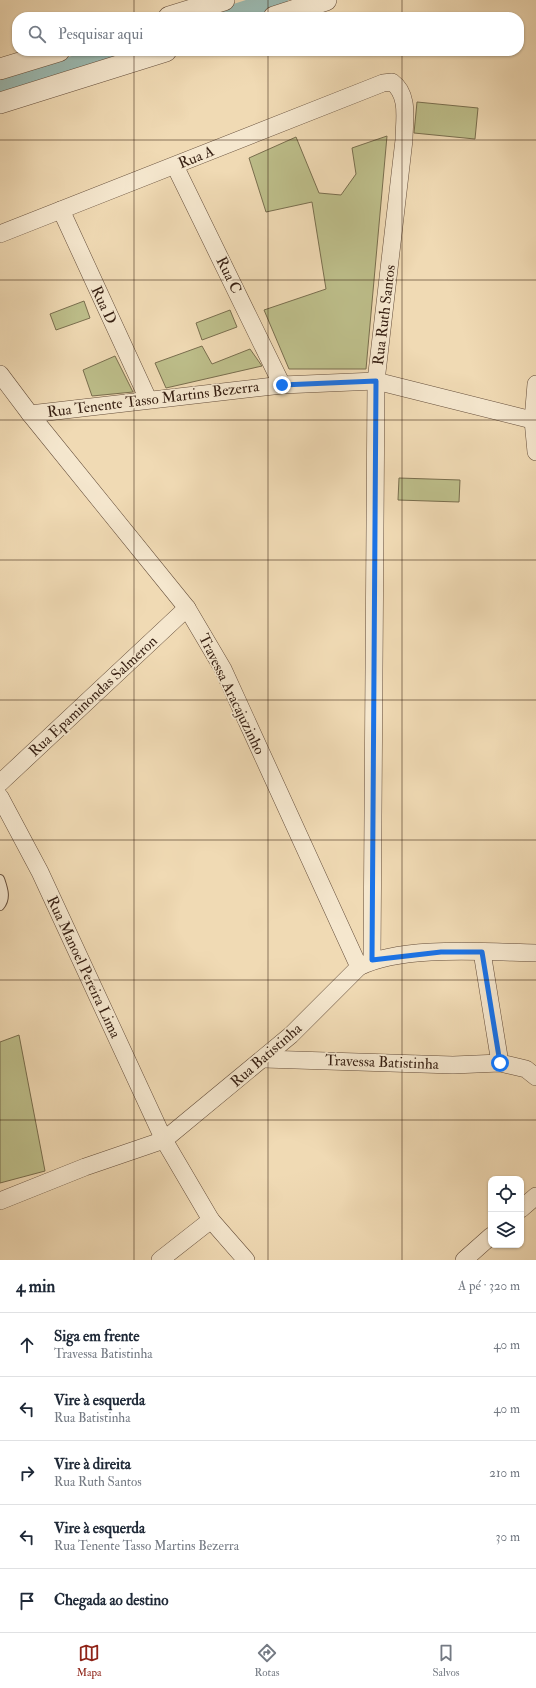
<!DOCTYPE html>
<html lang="pt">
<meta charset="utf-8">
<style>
body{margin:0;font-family:"IM FELL Double Pica",serif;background:#f2f2f3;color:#1f2937}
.controls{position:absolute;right:12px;bottom:12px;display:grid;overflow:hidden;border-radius:8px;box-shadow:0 1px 3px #0004}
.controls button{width:36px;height:36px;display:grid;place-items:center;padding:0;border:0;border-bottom:1px solid #e0e1e3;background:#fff;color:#1f2937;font:20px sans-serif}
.stop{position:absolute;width:12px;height:12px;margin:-9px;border:3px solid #1a73e8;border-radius:50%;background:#fff}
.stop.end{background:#1a73e8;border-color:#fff;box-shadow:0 1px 4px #0008}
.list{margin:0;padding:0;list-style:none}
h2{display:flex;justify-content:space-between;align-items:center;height:52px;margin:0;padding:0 16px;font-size:17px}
h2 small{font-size:13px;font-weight:400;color:#747a83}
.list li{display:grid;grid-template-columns:26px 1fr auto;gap:12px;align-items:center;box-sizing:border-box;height:64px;padding:0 16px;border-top:1px solid #e0e1e3}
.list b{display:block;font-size:15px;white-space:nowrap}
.list p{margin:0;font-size:13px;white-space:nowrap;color:#747a83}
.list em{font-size:13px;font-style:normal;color:#747a83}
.icon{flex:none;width:22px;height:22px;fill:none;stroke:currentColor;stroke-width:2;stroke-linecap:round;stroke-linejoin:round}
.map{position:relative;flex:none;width:536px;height:1260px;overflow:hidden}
.search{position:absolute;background:#fff;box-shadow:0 1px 3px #0004;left:12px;right:12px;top:12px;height:44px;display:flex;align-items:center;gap:10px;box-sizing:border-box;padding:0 14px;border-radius:16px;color:#747a83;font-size:15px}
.sheet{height:372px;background:#fff}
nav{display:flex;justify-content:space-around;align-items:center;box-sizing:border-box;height:56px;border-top:1px solid #e0e1e3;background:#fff;font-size:11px;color:#747a83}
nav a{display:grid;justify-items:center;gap:2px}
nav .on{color:#8f2418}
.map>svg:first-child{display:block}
.green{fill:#bdbe8a;stroke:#796e4e}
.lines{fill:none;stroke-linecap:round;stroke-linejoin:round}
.canal{stroke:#9bbab2;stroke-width:20}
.service-casing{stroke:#644d3a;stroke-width:10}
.minor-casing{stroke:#644d3a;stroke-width:18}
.tertiary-casing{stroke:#644d3a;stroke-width:22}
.service{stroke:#f5e7ce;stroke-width:8}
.minor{stroke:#f5e7ce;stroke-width:17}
.tertiary{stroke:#f5e7ce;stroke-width:21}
.route{stroke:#1a73e8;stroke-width:5}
.grid{fill:none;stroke:#351e11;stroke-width:1;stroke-opacity:0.55}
.labels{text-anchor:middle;stroke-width:3.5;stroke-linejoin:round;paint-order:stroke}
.street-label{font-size:15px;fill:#351e11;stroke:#f5e7ce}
</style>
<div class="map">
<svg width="536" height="1260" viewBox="0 0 536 1260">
<rect width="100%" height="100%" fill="#f0dab4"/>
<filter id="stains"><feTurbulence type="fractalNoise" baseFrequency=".005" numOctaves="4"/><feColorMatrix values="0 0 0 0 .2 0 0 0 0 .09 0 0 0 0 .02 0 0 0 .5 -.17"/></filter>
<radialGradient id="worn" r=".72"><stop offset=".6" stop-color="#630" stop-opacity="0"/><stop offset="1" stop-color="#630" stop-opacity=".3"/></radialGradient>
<g class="green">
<path d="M 417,102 L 478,108 L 475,139 L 414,133 Z"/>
<path d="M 387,136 L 366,369 L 289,369 L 264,310 L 326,289 L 312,202 L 266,212 L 249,158 L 296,137 L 319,193 L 341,195 L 356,174 L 352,148 Z"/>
<path d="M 84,301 L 90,318 L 56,330 L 50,314 Z"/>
<path d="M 230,310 L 237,327 L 202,340 L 196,323 Z"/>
<path d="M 202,346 L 212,364 L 250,349 L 262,366 L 166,388 L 155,363 Z"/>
<path d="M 115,356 L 133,392 L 92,396 L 83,370 Z"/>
<path d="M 399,478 L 460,480 L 459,502 L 398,500 Z"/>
<path d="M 19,1035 L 45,1171 L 0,1183 L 0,1042 Z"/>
</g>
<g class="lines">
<g class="canal">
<path d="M 226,17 L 278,0"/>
<path d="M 0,89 L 121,51"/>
</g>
<g class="service-casing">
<path id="service" d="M 0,879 C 3,888 7,898 0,906"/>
</g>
<g class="minor-casing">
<g id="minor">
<path d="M 175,166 L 282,385"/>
<path d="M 61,210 L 148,399"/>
<path d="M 0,234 L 383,83 L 392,82 C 410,95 404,121 404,140 L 376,381 L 372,960"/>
<path d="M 0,374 L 30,414 L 187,608 L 223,669 L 359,967"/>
<path d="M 536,384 L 533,420 L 536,452"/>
<path d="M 30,414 L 282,385 L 376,381 L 536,421"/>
<path d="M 0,783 L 187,608"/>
<path d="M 0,797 L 40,872 L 164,1140 L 211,1220 L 246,1260"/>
<path d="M 482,952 L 500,1063"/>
<path d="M 264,1059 L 453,1065 L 500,1063 L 526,1069 L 536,1077"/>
<path d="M 0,1201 L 85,1167 L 164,1140 L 291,1035 L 359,967 C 402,945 487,952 536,953"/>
<path d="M 521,1209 L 536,1196"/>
<path d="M 160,1260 L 211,1220"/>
<path d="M 464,1260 L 491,1236"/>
</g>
</g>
<g class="tertiary-casing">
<g id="tertiary">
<path d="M 169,17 L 224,0"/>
<path d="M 274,17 L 326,0"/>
<path d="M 0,69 L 59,51"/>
<path d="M 0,103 L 166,51"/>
</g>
</g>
<use href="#service" class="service"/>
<use href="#minor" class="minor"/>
<use href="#tertiary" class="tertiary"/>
</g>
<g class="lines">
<path class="route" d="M 282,385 L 376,381 L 372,960 L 441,952 L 482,952 L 500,1063"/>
</g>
<path class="grid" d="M 134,0 L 134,17M 268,0 L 268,17M 402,0 L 402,17M 134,51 L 134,1260M 268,51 L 268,1260M 402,51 L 402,1260M 0,140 L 536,140M 0,280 L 536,280M 0,420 L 536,420M 0,560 L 536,560M 0,700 L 536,700M 0,840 L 536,840M 0,980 L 536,980M 0,1120 L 536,1120"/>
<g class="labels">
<g class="street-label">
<text transform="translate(196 157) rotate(-22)" y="5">Rua A</text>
<text transform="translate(229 275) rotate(64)" y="5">Rua C</text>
<text transform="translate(104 305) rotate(65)" y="5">Rua D</text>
<text transform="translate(384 315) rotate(-83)" y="5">Rua Ruth Santos</text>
<text transform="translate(153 399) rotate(-7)" y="5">Rua Tenente Tasso Martins Bezerra</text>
<text transform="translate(232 694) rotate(64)" y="5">Travessa Aracajuzinho</text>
<text transform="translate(93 696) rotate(-43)" y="5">Rua Epaminondas Salmeron</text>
<text transform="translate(84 967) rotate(65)" y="5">Rua Manoel Pereira Lima</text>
<text transform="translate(266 1055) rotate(-41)" y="5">Rua Batistinha</text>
<text transform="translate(382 1062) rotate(2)" y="5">Travessa Batistinha</text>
</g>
</g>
<rect width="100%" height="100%" filter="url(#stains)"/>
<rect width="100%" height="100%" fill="url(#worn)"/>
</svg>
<div class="controls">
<button><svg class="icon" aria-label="locate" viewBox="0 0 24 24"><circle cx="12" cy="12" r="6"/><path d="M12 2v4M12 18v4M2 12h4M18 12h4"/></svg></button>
<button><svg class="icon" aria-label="layers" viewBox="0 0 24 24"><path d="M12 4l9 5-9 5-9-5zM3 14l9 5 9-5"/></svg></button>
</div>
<div class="stop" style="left:500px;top:1063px"></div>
<div class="stop end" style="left:282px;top:385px"></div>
<div class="search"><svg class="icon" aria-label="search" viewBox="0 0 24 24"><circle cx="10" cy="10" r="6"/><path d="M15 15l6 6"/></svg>Pesquisar aqui</div>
</div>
<section class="sheet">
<h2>4 min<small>A pé · 320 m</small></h2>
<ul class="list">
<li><svg class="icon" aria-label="ahead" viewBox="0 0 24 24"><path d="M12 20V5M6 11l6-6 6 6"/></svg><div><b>Siga em frente</b><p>Travessa Batistinha</p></div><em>40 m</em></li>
<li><svg class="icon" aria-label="left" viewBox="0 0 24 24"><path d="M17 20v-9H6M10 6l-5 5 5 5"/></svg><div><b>Vire à esquerda</b><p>Rua Batistinha</p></div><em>40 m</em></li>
<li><svg class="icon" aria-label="right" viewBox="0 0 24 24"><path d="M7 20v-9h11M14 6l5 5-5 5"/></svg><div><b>Vire à direita</b><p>Rua Ruth Santos</p></div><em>210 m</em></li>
<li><svg class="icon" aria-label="left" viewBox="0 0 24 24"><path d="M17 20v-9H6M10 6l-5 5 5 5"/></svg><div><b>Vire à esquerda</b><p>Rua Tenente Tasso Martins Bezerra</p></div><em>30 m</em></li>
<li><svg class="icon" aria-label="arrive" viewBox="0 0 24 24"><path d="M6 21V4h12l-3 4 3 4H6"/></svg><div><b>Chegada ao destino</b></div></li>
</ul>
</section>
<nav>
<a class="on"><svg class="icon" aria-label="map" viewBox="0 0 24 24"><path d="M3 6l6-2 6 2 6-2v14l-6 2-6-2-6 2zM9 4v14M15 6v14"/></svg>Mapa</a>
<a><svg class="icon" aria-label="directions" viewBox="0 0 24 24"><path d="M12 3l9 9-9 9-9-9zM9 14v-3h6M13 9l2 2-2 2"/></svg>Rotas</a>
<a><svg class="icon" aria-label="saved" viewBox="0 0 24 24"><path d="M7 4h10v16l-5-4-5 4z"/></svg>Salvos</a>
</nav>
